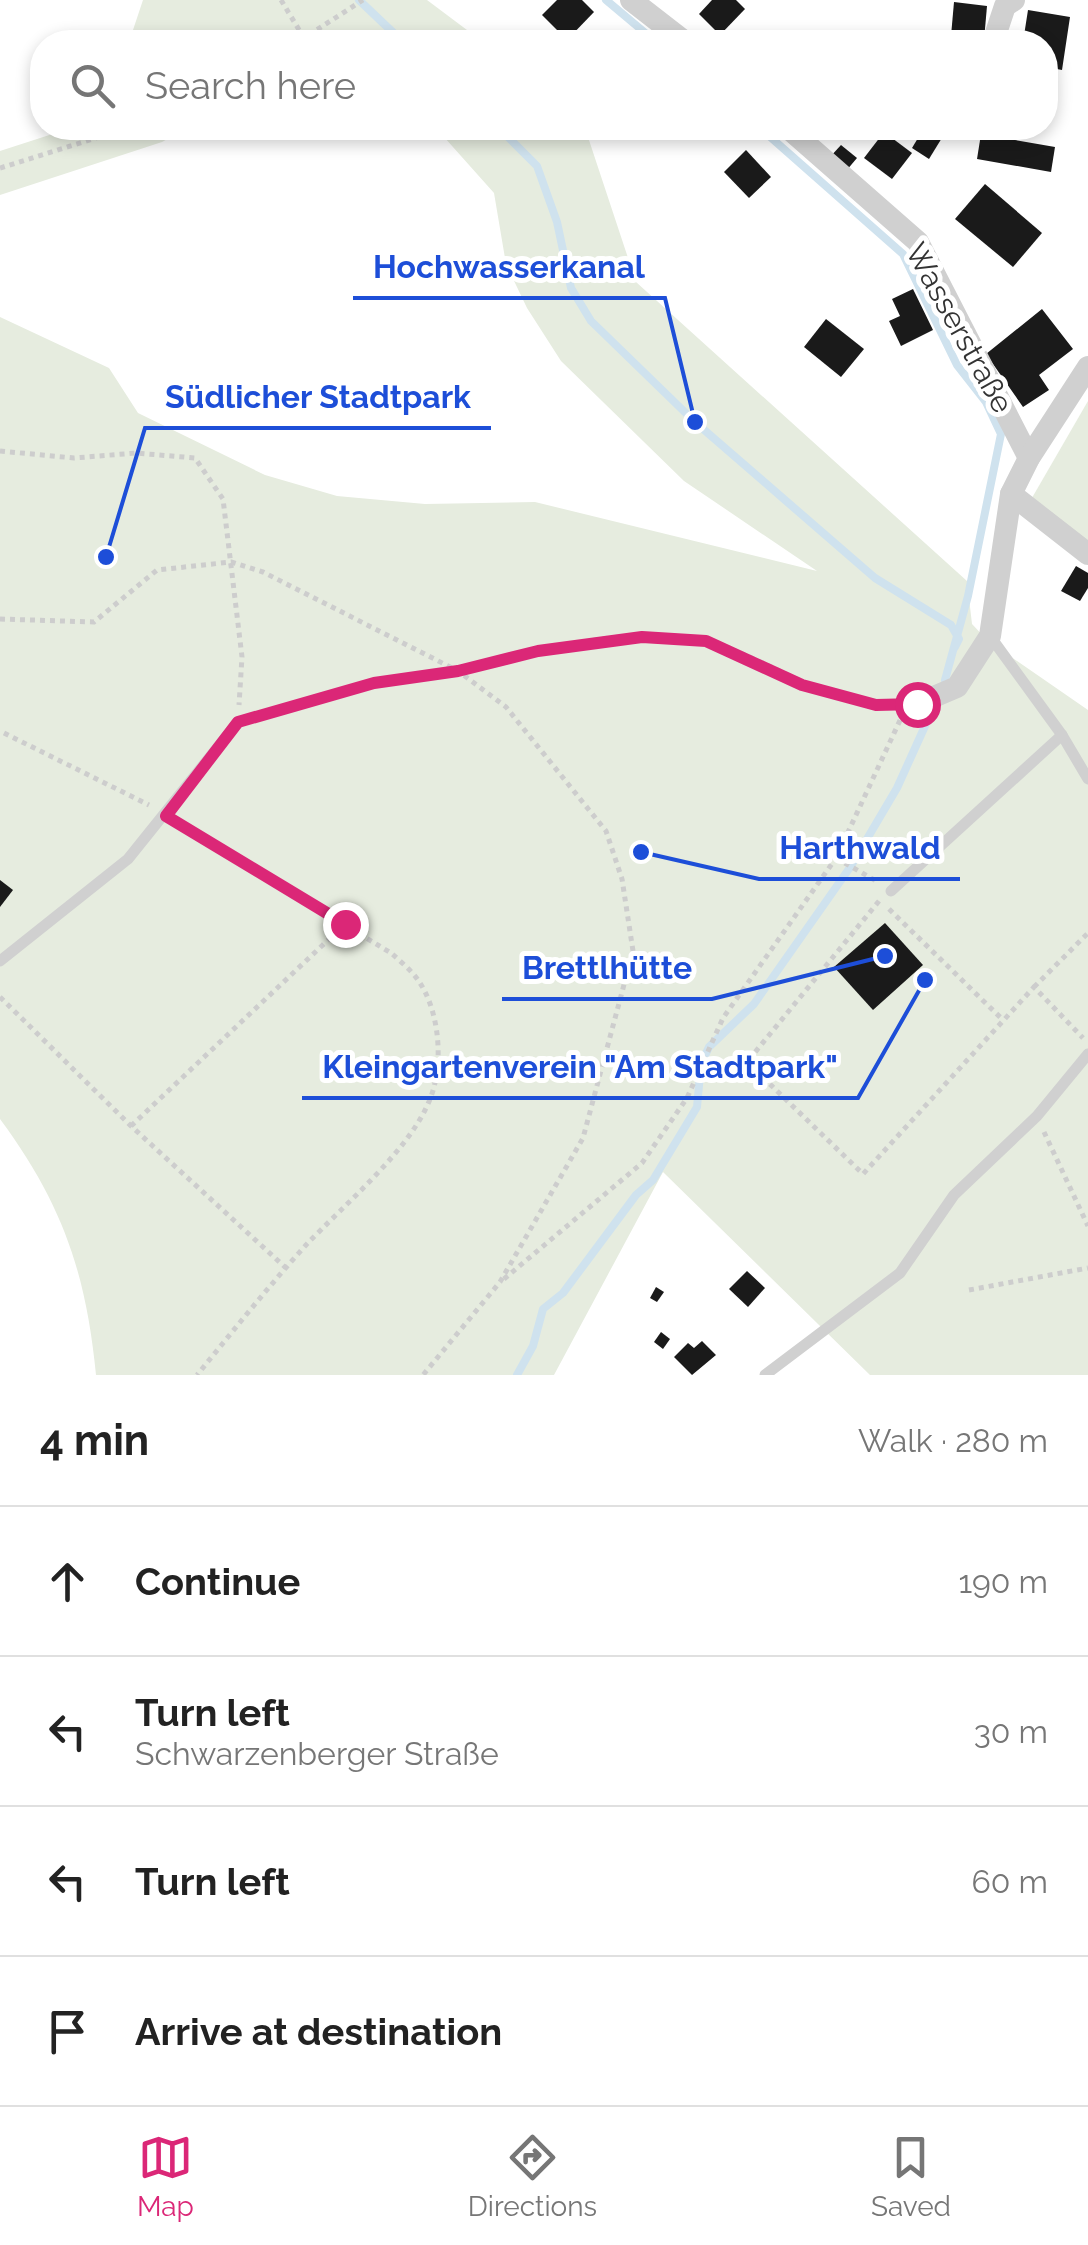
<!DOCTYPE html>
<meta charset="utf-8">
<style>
body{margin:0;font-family:Raleway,sans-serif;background:#f2f2f2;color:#222}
.stop{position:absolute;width:30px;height:30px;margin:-22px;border:8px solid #db2777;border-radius:50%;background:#fff}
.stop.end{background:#db2777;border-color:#fff;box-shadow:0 2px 10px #0008}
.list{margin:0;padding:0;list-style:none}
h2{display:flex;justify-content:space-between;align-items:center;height:130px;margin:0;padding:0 40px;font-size:42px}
h2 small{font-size:32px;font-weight:400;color:#767676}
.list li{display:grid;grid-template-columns:65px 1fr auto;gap:30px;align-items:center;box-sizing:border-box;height:150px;padding:0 40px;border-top:2px solid #e0e0e0}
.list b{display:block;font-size:38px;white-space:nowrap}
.list p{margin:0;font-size:32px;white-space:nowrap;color:#767676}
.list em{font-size:32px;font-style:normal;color:#767676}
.icon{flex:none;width:55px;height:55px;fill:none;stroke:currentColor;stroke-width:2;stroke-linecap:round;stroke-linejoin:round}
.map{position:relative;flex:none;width:1088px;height:1375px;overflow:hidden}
.search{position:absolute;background:#fff;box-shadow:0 5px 15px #0003;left:30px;right:30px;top:30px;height:110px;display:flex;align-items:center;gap:25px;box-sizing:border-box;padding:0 35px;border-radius:40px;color:#767676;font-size:38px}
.sheet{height:730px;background:#fff}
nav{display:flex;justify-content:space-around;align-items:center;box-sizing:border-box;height:140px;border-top:2px solid #e0e0e0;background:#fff;font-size:28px;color:#767676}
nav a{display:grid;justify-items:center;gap:5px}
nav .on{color:#db2777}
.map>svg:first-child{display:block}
.green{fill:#e6ecdf}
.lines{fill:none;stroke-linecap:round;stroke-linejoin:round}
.stream{stroke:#cfe2ee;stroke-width:8}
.building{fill:#1a1a1a}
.path{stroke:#cdcdcd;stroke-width:5;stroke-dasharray:5 5;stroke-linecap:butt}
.service{stroke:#d0d0d0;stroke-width:11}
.minor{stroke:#d0d0d0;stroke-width:22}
.route{stroke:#db2777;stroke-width:12}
.labels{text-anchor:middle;stroke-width:10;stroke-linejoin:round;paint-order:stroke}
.street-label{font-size:30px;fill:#333;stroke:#fff}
.leader{fill:none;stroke:#1d4ed8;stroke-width:4}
.callout-dot{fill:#1d4ed8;stroke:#fff;stroke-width:4}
.callout-label{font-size:32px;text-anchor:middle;font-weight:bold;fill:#1d4ed8;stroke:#fff;stroke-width:10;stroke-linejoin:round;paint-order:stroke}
</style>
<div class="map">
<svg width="1088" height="1375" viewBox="0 0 1088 1375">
<rect width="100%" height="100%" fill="#fff"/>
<g class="green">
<path d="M 143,0 L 427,0 L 483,42 L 129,42 Z"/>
<path d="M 71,128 L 187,128 L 162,142 L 0,195 L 0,151 Z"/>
<path d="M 436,128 L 585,128 L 636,282 L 967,581 L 972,624 L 988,641 L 1088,710 L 1088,1375 L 870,1375 L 663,1172 L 554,1375 L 96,1375 C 86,1272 62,1203 0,1119 L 0,317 L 109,368 L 138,413 L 265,475 L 337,496 L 425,504 L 535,502 L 817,571 L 684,481 L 561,361 L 527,308 L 506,264 L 494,193 Z"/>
<path d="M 1088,401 L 1088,546 L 1029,503 Z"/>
</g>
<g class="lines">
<g class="stream">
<path d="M 359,0 L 403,42"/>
<path d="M 606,0 L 656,42"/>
<path d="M 499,128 L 537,166 L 557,222 L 571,288 L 591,321 L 695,422 L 875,578 L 951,625 L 959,639 L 955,647"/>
<path d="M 760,128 L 903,254 L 957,365 L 986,402 L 1001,434 L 968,596 L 945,680"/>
<path d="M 517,1375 L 533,1346 L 543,1309 L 563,1293 L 636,1195 L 653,1180 L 697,1107 L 701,1064 L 709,1047 L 754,1004 L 851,866 L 897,788 L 930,715"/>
</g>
</g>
<g class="building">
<path d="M 557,0 L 582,0 L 594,12 L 567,40 L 542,15 Z"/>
<path d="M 712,0 L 736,0 L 745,9 L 720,35 L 699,14 Z"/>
<path d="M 954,2 L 987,6 L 984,40 L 951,36 Z"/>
<path d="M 1028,10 L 1070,17 L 1062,70 L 1046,67 L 1046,42 L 1023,42 Z"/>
<path d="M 615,31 L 628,42 L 605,42 Z"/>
<path d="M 924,128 L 948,128 L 929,159 L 912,148 Z"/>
<path d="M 884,132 L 912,153 L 892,179 L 864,158 Z"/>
<path d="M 981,134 L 1055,147 L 1051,172 L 977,159 Z"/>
<path d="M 841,145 L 857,158 L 846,171 L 830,157 Z"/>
<path d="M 746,150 L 771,177 L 749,198 L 724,172 Z"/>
<path d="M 985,184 L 1042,233 L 1013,267 L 955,219 Z"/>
<path d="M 913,289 L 933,330 L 901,346 L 889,321 L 900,316 L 892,299 Z"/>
<path d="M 1042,309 L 1073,349 L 1039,375 L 1049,390 L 1023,407 L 986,354 Z"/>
<path d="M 826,319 L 864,349 L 841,377 L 804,347 Z"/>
<path d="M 1076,566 L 1088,573 L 1088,588 L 1080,601 L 1061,591 Z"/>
<path d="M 0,880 L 13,890 L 0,907 Z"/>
<path d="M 885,923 L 923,965 L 873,1010 L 834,967 Z"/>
<path d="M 747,1271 L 765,1288 L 748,1307 L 729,1289 Z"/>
<path d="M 656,1287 L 664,1292 L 657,1302 L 650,1298 Z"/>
<path d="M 661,1332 L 670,1339 L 663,1349 L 654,1342 Z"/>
<path d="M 702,1341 L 716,1355 L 692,1375 L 674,1357 L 688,1343 L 694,1348 Z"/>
</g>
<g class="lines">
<g class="path">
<path d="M 281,0 L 304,38 L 363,0"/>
<path d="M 295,42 L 304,38"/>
<path d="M 0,168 L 128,128"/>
<path d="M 0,451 L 74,458 L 136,453 L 195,458 L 223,499 L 242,657 L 239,705"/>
<path d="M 0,619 L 94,622 L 157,570 L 231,562 L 263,572 L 458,671 L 506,707 L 606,831 L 622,879 L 633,951 L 583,1138 L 500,1282 L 423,1375"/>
<path d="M 252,718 C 293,706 334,691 376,683 C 404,677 432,676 459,671 C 537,654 628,621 708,642 C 772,659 825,706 894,705"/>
<path d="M 4,733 L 149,805"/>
<path d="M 179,825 L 391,953 C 400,961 411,970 418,980 C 440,1011 444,1065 430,1099 C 411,1149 344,1205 306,1245 C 268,1287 233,1331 197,1375"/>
<path d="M 836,858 L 878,882"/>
<path d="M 879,901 L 747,1062 L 863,1174 L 1034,987 L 1083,1038"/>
<path d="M 889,909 L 1003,1020"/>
<path d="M 1034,987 L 1088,933"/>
<path d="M 0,997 L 131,1126 L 286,1268"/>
<path d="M 131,1126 L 345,924"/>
<path d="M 1044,1132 L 1088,1226"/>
<path d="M 504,1279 L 642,1163 L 687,1098 L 723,1018 L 836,858 L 902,716"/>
<path d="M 969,1290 L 1088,1268"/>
</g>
<g class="service">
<path d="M 990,636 L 1062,735 L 1088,779"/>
<path d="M 891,891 L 1062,735"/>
<path d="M 0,961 L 128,859 L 238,722"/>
<path d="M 765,1375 L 900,1273 L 954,1195 L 1037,1116 L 1088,1054"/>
</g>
<g class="minor">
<path d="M 631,0 L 685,42"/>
<path d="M 993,42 L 1005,6 L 1014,0"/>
<path d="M 788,128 L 918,242 L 1029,458"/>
<path d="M 1011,494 L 1088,554"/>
<path d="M 917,704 L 957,687 L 990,636 L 1011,494 L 1029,458 L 1088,367"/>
</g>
</g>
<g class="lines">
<path class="route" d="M 345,924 L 166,816 L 238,722 L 374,683 L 458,671 L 538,651 L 642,637 L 706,641 L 802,685 L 876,705 L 917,704"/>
</g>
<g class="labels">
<g class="street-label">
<text transform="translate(959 328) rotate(61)" y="10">Wasserstraße</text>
</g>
</g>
<path class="leader" d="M695 422L665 298H353M106 557L145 428H491M641 852L759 879H960M885 956L712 999H502M925 980L858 1098H302"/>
<g class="callout-dot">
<circle cx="695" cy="422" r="10"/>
<circle cx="106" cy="557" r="10"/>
<circle cx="641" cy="852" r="10"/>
<circle cx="885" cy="956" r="10"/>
<circle cx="925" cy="980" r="10"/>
</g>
<g class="callout-label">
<text x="509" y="278">Hochwasserkanal</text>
<text x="318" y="408">Südlicher Stadtpark</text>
<text x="860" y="859">Harthwald</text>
<text x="607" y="979">Brettlhütte</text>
<text x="580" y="1078">Kleingartenverein "Am Stadtpark"</text>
</g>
</svg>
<div class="stop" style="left:917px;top:704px"></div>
<div class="stop end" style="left:345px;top:924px"></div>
<div class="search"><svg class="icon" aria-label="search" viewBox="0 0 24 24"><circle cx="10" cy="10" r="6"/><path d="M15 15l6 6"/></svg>Search here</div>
</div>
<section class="sheet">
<h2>4 min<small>Walk · 280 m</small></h2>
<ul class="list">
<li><svg class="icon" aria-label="ahead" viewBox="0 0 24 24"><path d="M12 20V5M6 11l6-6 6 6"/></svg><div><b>Continue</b></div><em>190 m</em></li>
<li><svg class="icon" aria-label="left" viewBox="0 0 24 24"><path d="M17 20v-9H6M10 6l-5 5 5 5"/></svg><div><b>Turn left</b><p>Schwarzenberger Straße</p></div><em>30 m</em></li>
<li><svg class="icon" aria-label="left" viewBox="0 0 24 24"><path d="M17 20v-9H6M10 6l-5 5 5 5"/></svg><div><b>Turn left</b></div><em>60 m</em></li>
<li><svg class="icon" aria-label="arrive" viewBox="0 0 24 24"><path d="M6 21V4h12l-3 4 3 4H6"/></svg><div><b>Arrive at destination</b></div></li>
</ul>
</section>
<nav>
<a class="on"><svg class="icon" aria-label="map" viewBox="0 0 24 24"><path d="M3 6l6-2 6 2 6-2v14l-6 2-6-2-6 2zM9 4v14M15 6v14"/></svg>Map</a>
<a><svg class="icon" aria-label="directions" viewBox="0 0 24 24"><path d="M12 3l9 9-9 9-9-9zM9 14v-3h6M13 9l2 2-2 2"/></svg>Directions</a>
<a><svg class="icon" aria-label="saved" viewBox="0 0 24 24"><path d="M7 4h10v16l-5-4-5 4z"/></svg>Saved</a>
</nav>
